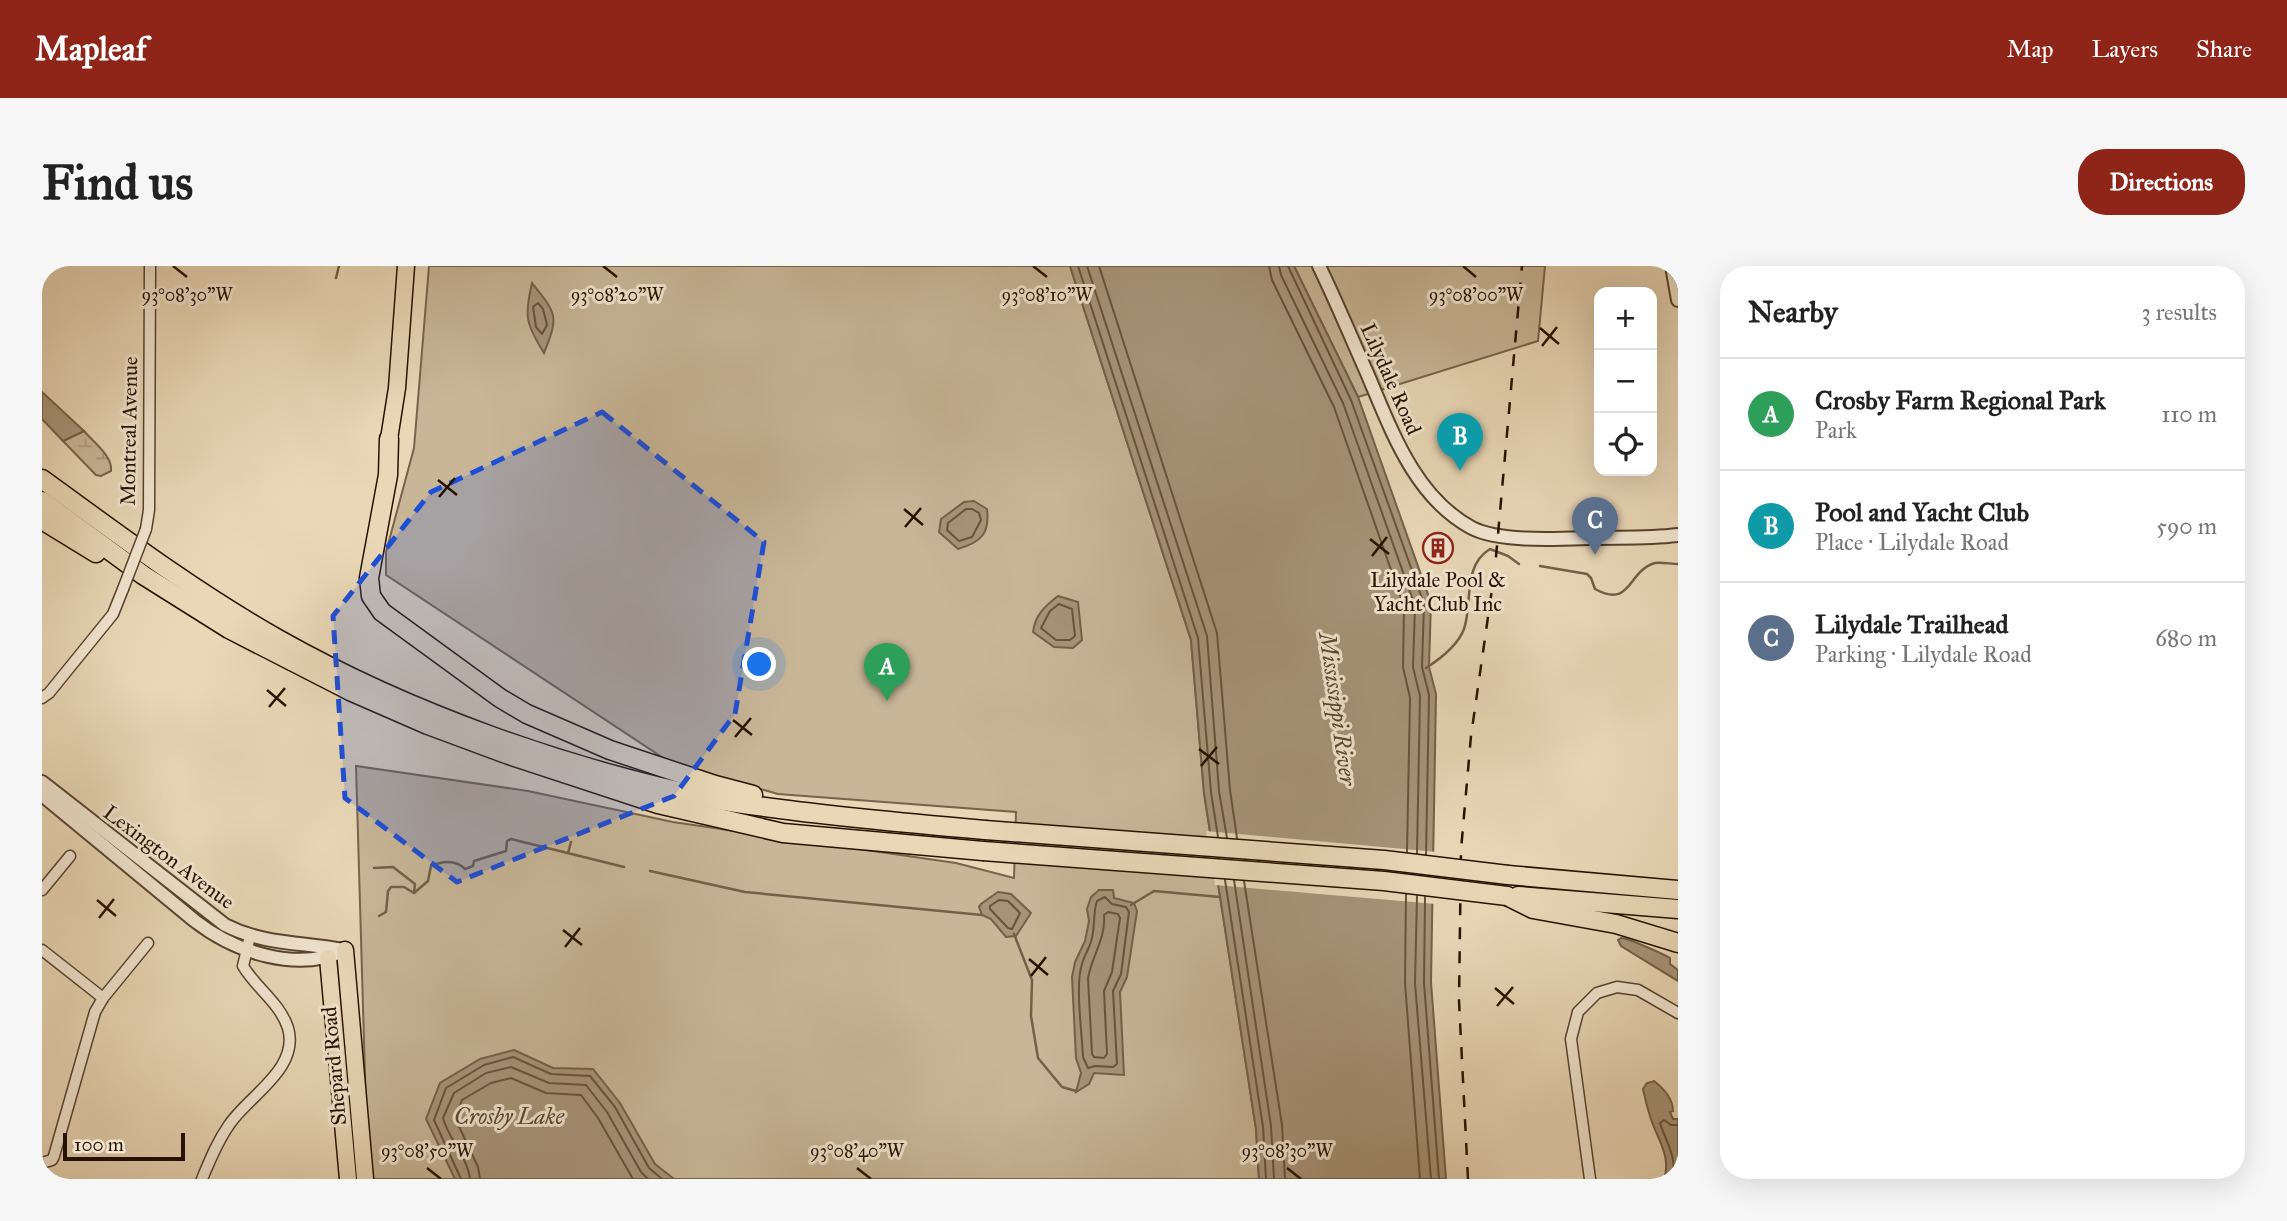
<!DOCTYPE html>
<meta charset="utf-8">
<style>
body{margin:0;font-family:"IM FELL Great Primer",serif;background:#f6f6f6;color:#222}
.controls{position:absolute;right:21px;top:21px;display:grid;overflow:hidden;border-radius:14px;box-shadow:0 7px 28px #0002}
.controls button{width:63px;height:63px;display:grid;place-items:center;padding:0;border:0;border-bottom:2px solid #e0e0e0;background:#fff;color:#222;font:35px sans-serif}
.scale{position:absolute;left:21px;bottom:18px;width:122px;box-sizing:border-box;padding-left:7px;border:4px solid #271200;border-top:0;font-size:19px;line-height:24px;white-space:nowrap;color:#271200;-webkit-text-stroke:5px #f1e5d0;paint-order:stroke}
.you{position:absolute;left:718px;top:399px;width:24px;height:24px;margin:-18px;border:5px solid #fff;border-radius:50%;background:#1a73e8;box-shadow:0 0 0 10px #1a73e833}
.badge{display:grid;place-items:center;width:46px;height:46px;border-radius:50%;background:#8f2418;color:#fff;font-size:23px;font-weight:700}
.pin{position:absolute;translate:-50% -58px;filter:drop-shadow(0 2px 4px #0008)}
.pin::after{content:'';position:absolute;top:37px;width:24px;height:21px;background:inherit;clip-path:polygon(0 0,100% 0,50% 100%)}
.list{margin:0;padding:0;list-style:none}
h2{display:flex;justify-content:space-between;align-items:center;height:91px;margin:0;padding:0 28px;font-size:30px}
h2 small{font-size:23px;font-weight:400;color:#767676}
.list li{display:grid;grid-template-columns:46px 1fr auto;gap:21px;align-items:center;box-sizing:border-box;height:112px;padding:0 28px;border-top:2px solid #e0e0e0}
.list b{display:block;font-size:26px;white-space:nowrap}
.list p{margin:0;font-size:23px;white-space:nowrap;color:#767676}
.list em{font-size:23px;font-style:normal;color:#767676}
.icon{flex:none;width:38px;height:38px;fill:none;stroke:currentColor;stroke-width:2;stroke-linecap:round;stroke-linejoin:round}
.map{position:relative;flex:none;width:1636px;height:913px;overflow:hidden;border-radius:28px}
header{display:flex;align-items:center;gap:42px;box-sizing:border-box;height:98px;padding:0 35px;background:#8f2418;color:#fff}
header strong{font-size:33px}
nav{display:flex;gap:38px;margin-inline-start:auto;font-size:24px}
.intro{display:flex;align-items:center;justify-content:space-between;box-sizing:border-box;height:168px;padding:0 42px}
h1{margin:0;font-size:49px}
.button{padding:18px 32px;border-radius:28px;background:#8f2418;color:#fff;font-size:24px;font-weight:700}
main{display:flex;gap:42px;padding:0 42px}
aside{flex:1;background:#fff;border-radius:28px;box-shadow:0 7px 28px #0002}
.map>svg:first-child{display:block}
.wetland{fill:url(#wetland-marsh);stroke:#78644c;stroke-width:2}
.park{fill:#c8b697;stroke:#78644c;stroke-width:2}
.water{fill:#a79478;stroke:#746048;stroke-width:2}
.pier{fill:#e9d7b6}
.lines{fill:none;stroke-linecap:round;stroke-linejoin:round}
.shore{stroke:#67533c;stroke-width:2}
.stream{stroke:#746048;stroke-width:2.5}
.minor-casing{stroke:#58432e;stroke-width:13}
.tertiary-casing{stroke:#58432e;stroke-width:16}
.trunk-casing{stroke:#271200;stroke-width:19}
.motorway-casing{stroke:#271200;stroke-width:21}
.minor{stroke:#f1e5d0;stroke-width:10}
.tertiary{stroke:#f1e5d0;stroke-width:12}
.trunk{stroke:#e9d7b6;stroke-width:16}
.motorway{stroke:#e9d7b6;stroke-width:18}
.rail{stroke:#271200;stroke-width:2.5;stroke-dasharray:12 12;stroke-linecap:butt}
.minor-bridge-casing{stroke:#58432e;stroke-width:13;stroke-linecap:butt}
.motorway-bridge-casing{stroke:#271200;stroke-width:21;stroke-linecap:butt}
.minor-bridge{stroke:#f1e5d0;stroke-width:10}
.motorway-bridge{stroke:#e9d7b6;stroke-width:18}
.marked{fill:#1d4ed8;fill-opacity:0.2;stroke:#1d4ed8;stroke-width:5;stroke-dasharray:14 9;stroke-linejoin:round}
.ticks{fill:none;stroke:#271200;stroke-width:2.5}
.labels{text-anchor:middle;stroke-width:6;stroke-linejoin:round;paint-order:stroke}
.street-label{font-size:21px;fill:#271200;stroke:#f1e5d0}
.poi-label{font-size:21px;fill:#271200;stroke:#f1e5d0}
.water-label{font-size:23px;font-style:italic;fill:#5a4630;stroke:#f1e5d0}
.ticks-label{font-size:18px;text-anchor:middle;fill:#271200;stroke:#f1e5d0;stroke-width:6;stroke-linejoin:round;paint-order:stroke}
</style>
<header>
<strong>Mapleaf</strong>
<nav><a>Map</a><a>Layers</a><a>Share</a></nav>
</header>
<div class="intro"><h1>Find us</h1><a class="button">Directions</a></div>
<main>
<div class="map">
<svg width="1636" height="913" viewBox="0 0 1636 913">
<defs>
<pattern id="wetland-marsh" width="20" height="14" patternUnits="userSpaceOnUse" patternTransform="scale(1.75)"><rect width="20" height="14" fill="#c8b697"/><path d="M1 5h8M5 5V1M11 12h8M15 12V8" fill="none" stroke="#ac9b80"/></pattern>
</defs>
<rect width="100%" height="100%" fill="#e9d7b6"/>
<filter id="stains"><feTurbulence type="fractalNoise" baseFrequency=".00286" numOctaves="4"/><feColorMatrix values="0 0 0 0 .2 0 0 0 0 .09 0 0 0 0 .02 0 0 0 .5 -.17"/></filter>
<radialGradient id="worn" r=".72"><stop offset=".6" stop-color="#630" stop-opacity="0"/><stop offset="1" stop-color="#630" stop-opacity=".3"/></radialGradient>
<path class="wetland" d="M 42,165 C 51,176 71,190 69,205 L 59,210 L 54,209 L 21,175 Z"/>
<g class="park">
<path d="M 387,0 L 1028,0 L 1149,374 L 1162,527 L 1214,863 L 1217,913 L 326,913 L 314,500 L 486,525 L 631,556 L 914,597 L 972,612 L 974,546 L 736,528 L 629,497 L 344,309 L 344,286 L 372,182 Z"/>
<path d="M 1252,0 L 1503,0 L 1496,75 L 1316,131 Z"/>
</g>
<g class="water">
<path d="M 1028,0 L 1252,0 L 1316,131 L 1389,337 L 1387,401 L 1394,428 L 1389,716 L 1404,913 L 1217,913 L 1214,863 L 1162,527 L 1149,374 Z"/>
<path d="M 490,17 C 515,48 517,50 502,87 C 484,58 482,51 490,17 Z"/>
<path d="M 0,126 L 42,165 L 21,175 L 0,153 Z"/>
<path d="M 932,235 L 945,243 C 948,268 939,276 916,283 L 897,266 L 899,253 L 922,236 Z"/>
<path d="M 1016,330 L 1036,336 L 1040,374 L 1031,382 L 1012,381 L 991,366 C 993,349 1003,340 1016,330 Z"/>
<path d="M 1057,624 L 1071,624 L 1072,632 L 1092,637 L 1095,645 L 1085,711 L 1078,726 L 1082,809 L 1052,807 L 1047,818 L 1034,826 L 1039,807 L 1034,792 L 1030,711 L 1033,696 L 1043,675 L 1047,655 L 1045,643 L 1049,631 Z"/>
<path d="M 956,626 L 969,628 L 989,647 L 974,670 L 964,671 L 949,653 L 940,649 L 937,641 L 939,638 Z"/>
<path d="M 1579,672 C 1586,672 1621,688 1628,692 L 1628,698 L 1636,704 L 1636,715 L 1579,680 L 1576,674 Z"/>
<path d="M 472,784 L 511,802 L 551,803 L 578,837 L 613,898 L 632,913 L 413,913 L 384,853 L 398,817 L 438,793 Z"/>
<path d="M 1612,815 C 1621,822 1631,833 1631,845 L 1628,846 L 1631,853 L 1636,853 L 1636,913 L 1622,913 C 1630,890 1614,871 1608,850 C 1605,841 1603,832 1601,823 L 1605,817 Z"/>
</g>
<path class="pier" d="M 1164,565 L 1395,586 L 1394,638 L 1173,619 Z"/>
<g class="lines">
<g class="shore">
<path d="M 1036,0 L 1156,372 L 1169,526 L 1176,571"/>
<path d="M 1045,0 L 1165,370 L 1177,525 L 1185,572"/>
<path d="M 1057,0 L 1175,367 L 1188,524 L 1195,572"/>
<path d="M 1227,0 L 1230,14 L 1292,141 L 1362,341 L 1361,401 L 1368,432 L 1365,586"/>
<path d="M 1237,0 L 1239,9 L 1301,137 L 1373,340 L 1371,401 L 1378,430 L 1375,587"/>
<path d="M 1246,0 L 1309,134 L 1382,338 L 1380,401 L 1387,429 L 1384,589"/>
<path d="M 496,37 L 501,43 L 505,59 L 500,68 L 494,61 L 491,41 Z"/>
<path d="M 924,243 L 930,243 L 937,247 L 939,254 L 930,271 L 917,275 L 905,264 L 906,257 Z"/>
<path d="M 1017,338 L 1030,343 L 1033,370 L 1028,374 L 1014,374 L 999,362 L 1008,345 Z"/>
<path d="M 1183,614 L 1221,861 L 1224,913"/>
<path d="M 1192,614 L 1229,860 L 1232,913"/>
<path d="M 1202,615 L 1240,859 L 1243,913"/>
<path d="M 1364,628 L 1363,717 L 1378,913"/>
<path d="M 1375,630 L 1373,717 L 1389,913"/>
<path d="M 1063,631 L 1070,638 L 1084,641 L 1087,646 L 1079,708 L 1071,725 L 1075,798 L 1071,801 L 1053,800 L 1046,802 L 1041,791 C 1040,767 1033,719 1040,698 C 1042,689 1048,682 1050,672 C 1053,660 1051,646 1055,635 Z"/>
<path d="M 1383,631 L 1382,717 L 1397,913"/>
<path d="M 957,634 L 966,635 L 978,647 L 970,663 L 966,662 L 948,643 L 948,640 Z"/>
<path d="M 1066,646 L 1076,648 L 1078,652 L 1070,706 L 1062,725 L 1065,788 L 1062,792 L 1052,791 L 1050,788 L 1046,712 C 1050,690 1064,672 1062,649 Z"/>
<path d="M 419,913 L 392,854 L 404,822 L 442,799 L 471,791 L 509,808 L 548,810 L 573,841 L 607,902 L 620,913"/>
<path d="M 428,913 C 426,892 406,872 401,852 L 412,827 L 444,807 L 469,801 L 507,817 L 544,819 L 565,846 L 599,906 L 606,913"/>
<path d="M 438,913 L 436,901 L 413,852 L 420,834 L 449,817 L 469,812 L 504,827 L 539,829 L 556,852 L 591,913"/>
<path d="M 1630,913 C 1636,892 1624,876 1618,857 L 1622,854 L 1629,859 L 1636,859"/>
</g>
<g class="stream">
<path d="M 294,12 L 297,0"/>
<path d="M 1498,300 L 1545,308 L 1549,312 L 1553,323 C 1590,343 1585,305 1613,297 C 1620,296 1629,298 1636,298"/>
<path d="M 1384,402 C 1398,393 1416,379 1422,363 C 1431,337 1420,300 1448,283 L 1466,290 L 1477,298"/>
<path d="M 526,587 L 529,576"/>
<path d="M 332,602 L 351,601 L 373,618 L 372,627"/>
<path d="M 608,605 L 703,626 L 940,649"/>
<path d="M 1089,639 L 1112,625 L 1178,631"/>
<path d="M 337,650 L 344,646 L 346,625 L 349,621 L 362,621 L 372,627 L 386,615 L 389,600 C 401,595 414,594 423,603 L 431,600 L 432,595 L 464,585 L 465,575 L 469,573 L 582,601"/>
<path d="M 972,668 L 990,714 L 989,750 L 996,792 L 1020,821 L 1034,825"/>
</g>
<g class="minor-casing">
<g id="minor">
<path d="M 104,263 L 107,244 L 108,0"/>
<path d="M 0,432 L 7,427 L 71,348 L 81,323"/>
<path d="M 0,624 L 28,590"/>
<path d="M 0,684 L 61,732"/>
<path d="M 0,897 L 10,894 L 12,890 L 53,746 L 61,732 L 106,677"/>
<path d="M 160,913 C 168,894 175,876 187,859 C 206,830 258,803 246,762 C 238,737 214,722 201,700 L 208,670"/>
<path d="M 1548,913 L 1529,773 L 1536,746 L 1555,727 L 1575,721 L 1596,724 L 1636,747"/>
</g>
</g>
<g class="tertiary-casing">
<g id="tertiary">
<path d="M 1277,0 C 1294,35 1309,71 1325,107 C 1349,163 1372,231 1430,262 C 1457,276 1515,273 1546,272 C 1576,271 1605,273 1636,269"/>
<path d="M 1630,0 L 1636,34"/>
<path d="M 0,516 L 183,659 C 222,679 261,676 302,684"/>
<path d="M 0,529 L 153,655 C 193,686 255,707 303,684"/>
</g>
</g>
<g class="trunk-casing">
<g id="trunk">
<path d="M 347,173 L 355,122 L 364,0"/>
<path d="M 303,684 L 323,913"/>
<path d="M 286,692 L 306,913"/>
</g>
</g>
<g class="motorway-casing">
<g id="motorway">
<path d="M 347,173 L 346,209 L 327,312 L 329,330 L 340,346 L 458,432 L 485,448 L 568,484 L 673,519 L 711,529"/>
<path d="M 0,213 C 77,269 153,326 236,373 C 369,448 526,503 676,534 C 696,538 717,540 738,543 C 806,552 875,558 943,564"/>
<path d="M 0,235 L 101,309 L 187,363 L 308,425 L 386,459 L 467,489 L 616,538 L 741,567 L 941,585"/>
<path d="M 0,254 L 54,287"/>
<path d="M 1466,609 L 1636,624"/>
<path d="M 1465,630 L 1491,643 L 1574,658 L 1636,677"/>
<path d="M 1476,630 L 1636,643"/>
</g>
</g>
<use href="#minor" class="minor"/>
<use href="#tertiary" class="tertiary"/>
<use href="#trunk" class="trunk"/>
<use href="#motorway" class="motorway"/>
<path class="rail" d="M 1426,913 L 1417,735 L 1419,584 L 1429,470 L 1453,302 L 1480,0"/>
<g class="minor-bridge-casing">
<path id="minor-bridge" d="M 81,323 L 104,263"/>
</g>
<g class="motorway-bridge-casing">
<g id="motorway-bridge">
<path d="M 943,564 L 1342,594 L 1466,609"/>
<path d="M 941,585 L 1342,615 L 1465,630"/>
</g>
</g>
<use href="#minor-bridge" class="minor-bridge"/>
<use href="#motorway-bridge" class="motorway-bridge"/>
</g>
<path class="marked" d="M 560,146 L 722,276 L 693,448 L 632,530 L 415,616 L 303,532 L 291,350 L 389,226 Z"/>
<path class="ticks" d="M 131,0 L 145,11M 561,0 L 575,11M 991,0 L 1005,11M 1421,0 L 1434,11M 1498,62 L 1517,78M 1500,80 L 1515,61M 396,214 L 415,229M 397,231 L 413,212M 862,243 L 881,259M 863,261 L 879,242M 1328,273 L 1347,288M 1330,290 L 1345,271M 225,424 L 244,440M 227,441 L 243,422M 691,454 L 710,469M 693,471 L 709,452M 1157,483 L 1177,498M 1159,500 L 1175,481M 55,634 L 74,650M 57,652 L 72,633M 521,664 L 540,679M 523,681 L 538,662M 987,693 L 1006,709M 989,710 L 1004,691M 1453,722 L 1472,738M 1455,740 L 1471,721M 385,902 L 399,913M 815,902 L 829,913M 1245,902 L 1259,913"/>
<defs>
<g id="building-ring" transform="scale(1.575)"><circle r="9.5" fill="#f1e5d0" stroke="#8f2418" stroke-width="1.5"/><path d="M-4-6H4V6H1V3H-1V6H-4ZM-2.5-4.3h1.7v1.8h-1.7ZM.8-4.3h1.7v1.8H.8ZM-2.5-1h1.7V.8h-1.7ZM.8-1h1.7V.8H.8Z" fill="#8f2418"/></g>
</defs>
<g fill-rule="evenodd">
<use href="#building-ring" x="1396" y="282"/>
</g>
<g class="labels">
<g class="street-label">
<text transform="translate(1349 113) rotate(66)" y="7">Lilydale Road</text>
<text transform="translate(87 165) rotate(-89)" y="7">Montreal Avenue</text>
<text transform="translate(127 591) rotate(37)" y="7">Lexington Avenue</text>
<text transform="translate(292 800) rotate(-95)" y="7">Shepard Road</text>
</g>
<g class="poi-label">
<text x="1396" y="321">Lilydale Pool &amp;<tspan x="1396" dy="24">Yacht Club Inc</tspan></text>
</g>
<g class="water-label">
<text transform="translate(1296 443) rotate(82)" y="8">Mississippi River</text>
<text x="467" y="858">Crosby Lake</text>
</g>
</g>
<g class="ticks-label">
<text x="1005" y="35">93°08'10"W</text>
<text x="145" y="35">93°08'30"W</text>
<text x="575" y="35">93°08'20"W</text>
<text x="1434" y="35">93°08'00"W</text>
<text x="385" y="891">93°08'50"W</text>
<text x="815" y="891">93°08'40"W</text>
<text x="1245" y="891">93°08'30"W</text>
</g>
<rect width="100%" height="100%" filter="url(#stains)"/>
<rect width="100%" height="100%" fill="url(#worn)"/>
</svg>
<div class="controls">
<button>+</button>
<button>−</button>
<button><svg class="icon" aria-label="locate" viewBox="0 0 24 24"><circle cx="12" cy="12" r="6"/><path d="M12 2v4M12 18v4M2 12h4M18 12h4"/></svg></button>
</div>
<div class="scale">100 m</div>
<div class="you"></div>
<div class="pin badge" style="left:845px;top:435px;background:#2e9e5b">A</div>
<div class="pin badge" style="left:1418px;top:205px;background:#0f9aa8">B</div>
<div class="pin badge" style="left:1553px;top:289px;background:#5c6f8a">C</div>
</div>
<aside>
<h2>Nearby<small>3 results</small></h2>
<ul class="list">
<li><span class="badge" style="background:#2e9e5b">A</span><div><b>Crosby Farm Regional Park</b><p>Park</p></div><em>110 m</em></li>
<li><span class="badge" style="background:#0f9aa8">B</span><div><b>Pool and Yacht Club</b><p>Place · Lilydale Road</p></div><em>590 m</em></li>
<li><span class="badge" style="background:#5c6f8a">C</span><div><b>Lilydale Trailhead</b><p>Parking · Lilydale Road</p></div><em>680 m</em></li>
</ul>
</aside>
</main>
